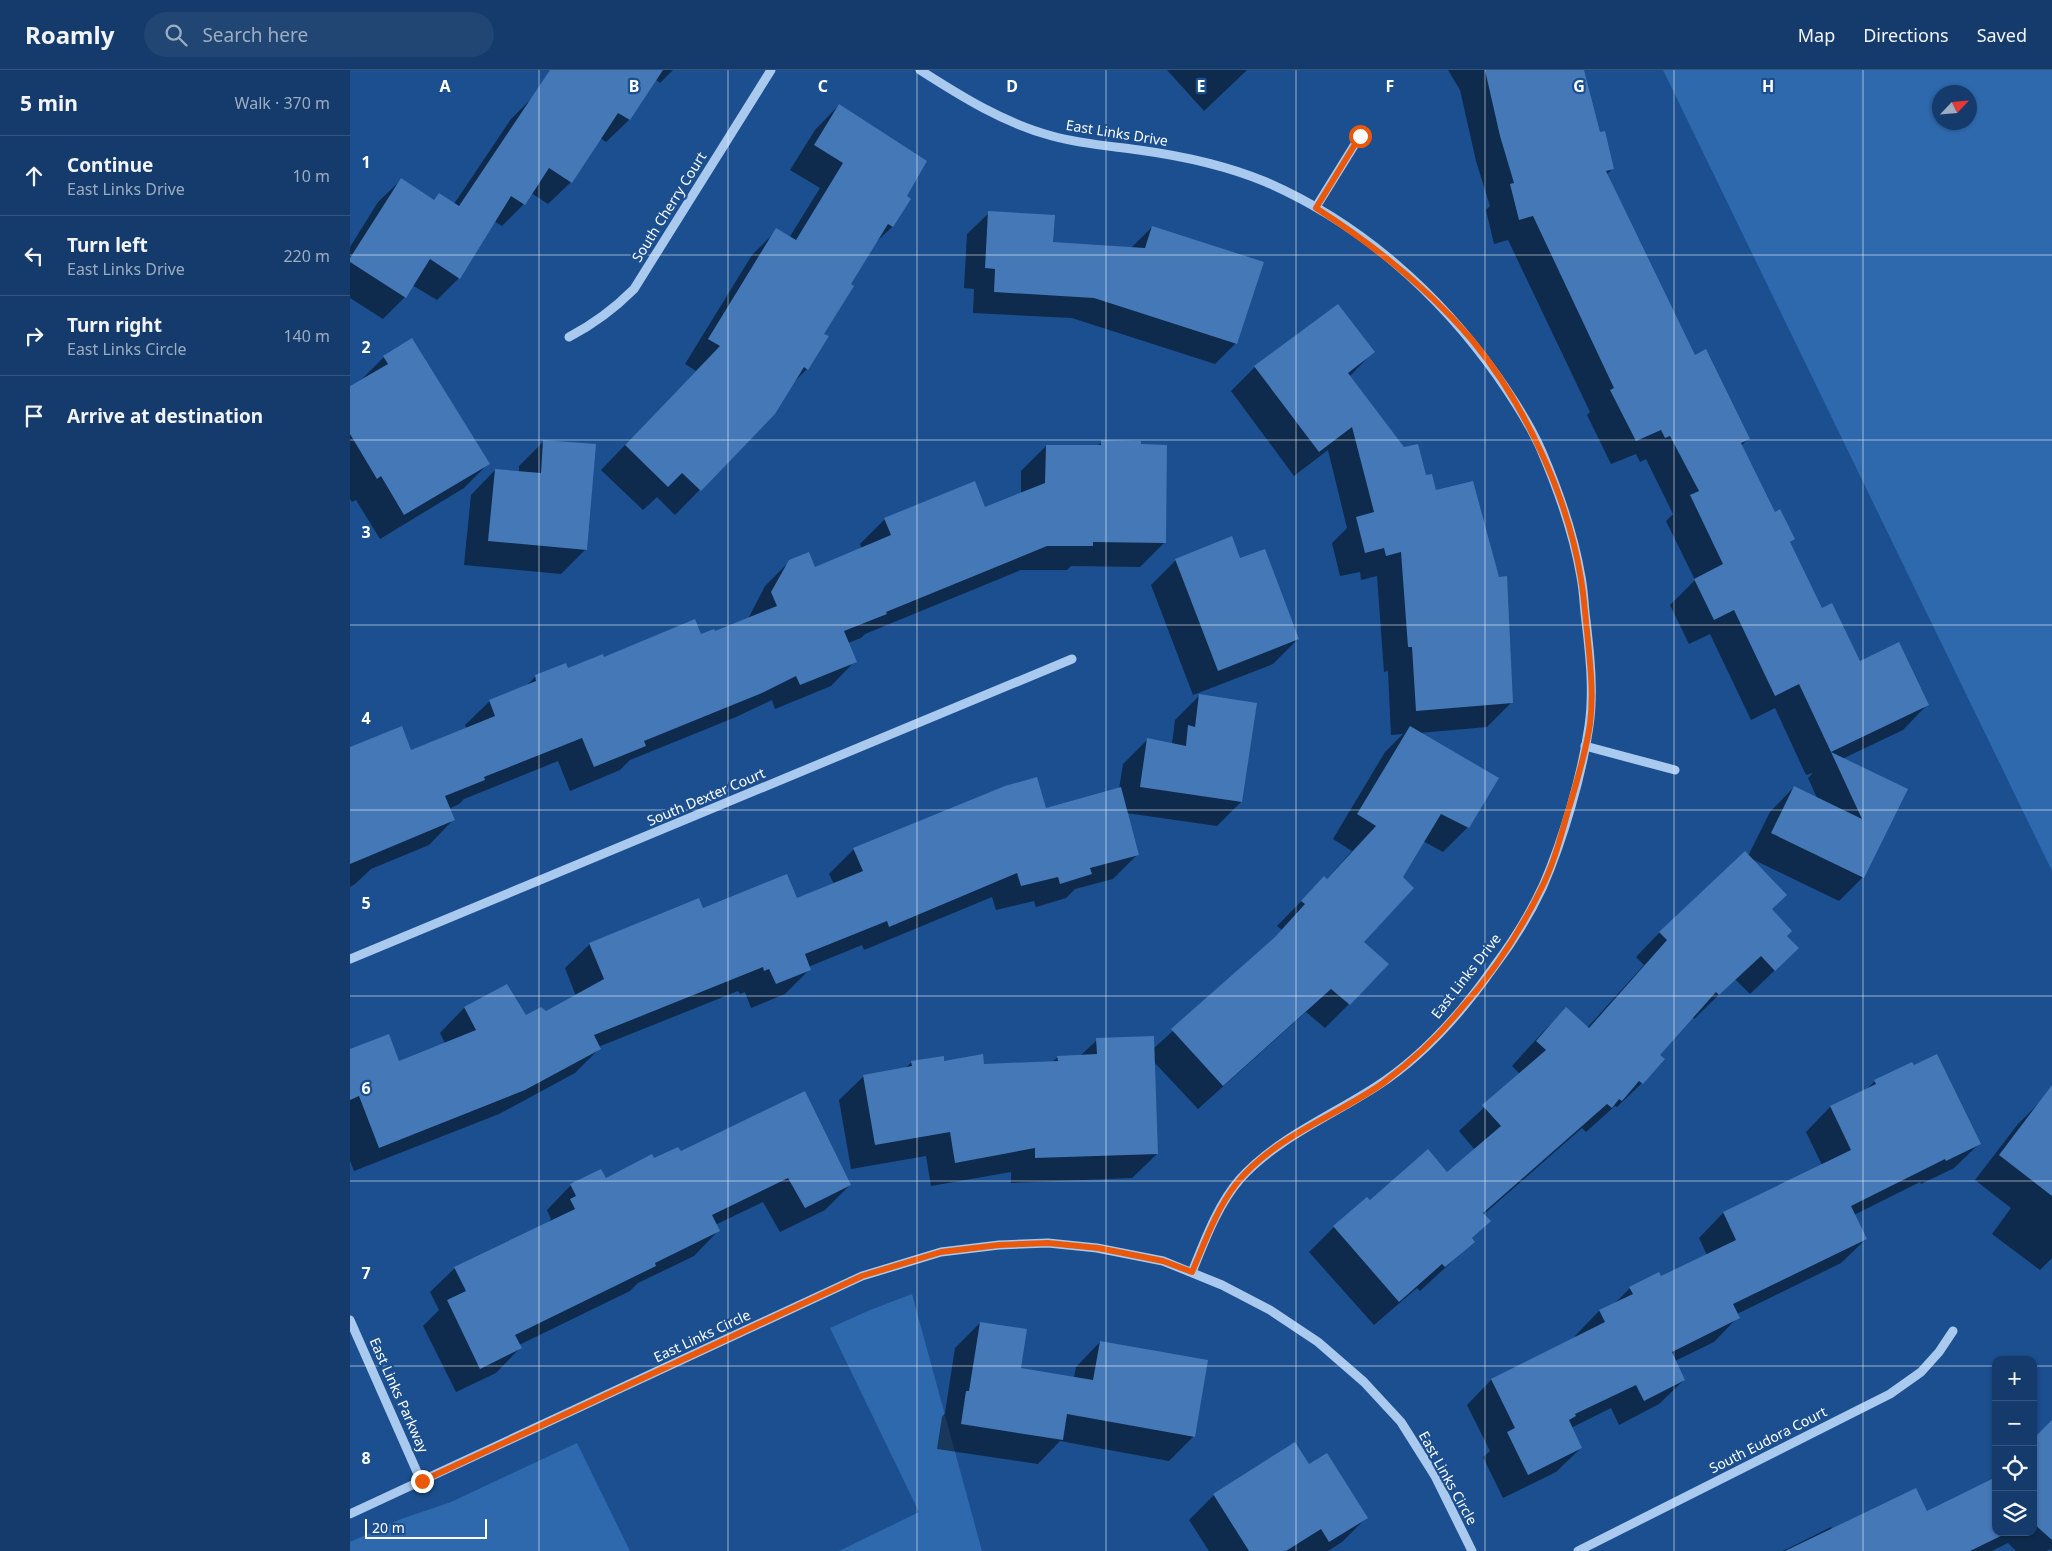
<!DOCTYPE html>
<meta charset="utf-8">
<style>
body{margin:0;font-family:"Noto Sans",sans-serif;background:#214673;color:#f1f3f6}
.controls{position:absolute;right:15px;bottom:15px;display:grid;overflow:hidden;border-radius:10px;box-shadow:0 1px 4px #0004}
.controls button{width:45px;height:45px;display:grid;place-items:center;padding:0;border:0;border-bottom:1px solid #33557e;background:#143b6b;color:#f1f3f6;font:25px sans-serif}
.compass{position:absolute;left:1582px;top:15px;width:45px;height:45px;border-radius:50%;background:#143b6b;box-shadow:0 1px 4px #0004;rotate:64deg}
.scale{position:absolute;left:15px;bottom:12px;width:122px;box-sizing:border-box;padding-left:5px;border:2px solid #fff;border-top:0;font-size:14px;line-height:18px;white-space:nowrap;color:#fff;-webkit-text-stroke:4px #1b4f8f;paint-order:stroke}
.stop{position:absolute;width:15px;height:15px;margin:-11px;border:4px solid #ea580c;border-radius:50%;background:#fff}
.stop.end{background:#ea580c;border-color:#fff;box-shadow:0 1px 5px #0008}
.list{margin:0;padding:0;list-style:none}
h2{display:flex;justify-content:space-between;align-items:center;height:65px;margin:0;padding:0 20px;font-size:21px}
h2 small{font-size:16px;font-weight:400;color:#9dadc1}
.list li{display:grid;grid-template-columns:32px 1fr auto;gap:15px;align-items:center;box-sizing:border-box;height:80px;padding:0 20px;border-top:1px solid #33557e}
.list b{display:block;font-size:19px;white-space:nowrap}
.list p{margin:0;font-size:16px;white-space:nowrap;color:#9dadc1}
.list em{font-size:16px;font-style:normal;color:#9dadc1}
.icon{flex:none;width:28px;height:28px;fill:none;stroke:currentColor;stroke-width:2;stroke-linecap:round;stroke-linejoin:round}
.map{position:relative;flex:none;width:1702px;height:1481px;overflow:hidden}
header{display:flex;align-items:center;gap:30px;box-sizing:border-box;height:70px;padding:0 25px;background:#143b6b;border-bottom:1px solid #33557e}
header strong{font-size:24px}
nav{display:flex;gap:28px;margin-inline-start:auto;font-size:18px}
.search{width:350px;height:45px;background:#214673;display:flex;align-items:center;gap:12px;box-sizing:border-box;padding:0 18px;border-radius:28px;color:#9dadc1;font-size:19px}
main{display:flex}
aside{flex:1;background:#143b6b}
.map>svg:first-child{display:block}
.green{fill:#2e69ad;fill-rule:evenodd}
.shadow{fill:#0007}
.building{fill:#4478b7}
.lines{fill:none;stroke-linecap:round;stroke-linejoin:round}
.minor{stroke:#a9c9ee;stroke-width:9}
.route{stroke:#ea580c;stroke-width:6}
.grid{fill:none;stroke:#fff;stroke-width:1;stroke-opacity:0.55}
.labels{text-anchor:middle;stroke-width:4.5;stroke-linejoin:round;paint-order:stroke}
.street-label{font-size:14px;fill:#fff;stroke:#1b4f8f}
.grid-label{font-size:16px;text-anchor:middle;font-weight:bold;fill:#fff;stroke:#1b4f8f;stroke-width:4.5;stroke-linejoin:round;paint-order:stroke}
</style>
<header>
<strong>Roamly</strong>
<div class="search"><svg class="icon" aria-label="search" viewBox="0 0 24 24"><circle cx="10" cy="10" r="6"/><path d="M15 15l6 6"/></svg>Search here</div>
<nav><a>Map</a><a>Directions</a><a>Saved</a></nav>
</header>
<main>
<aside>
<h2>5 min<small>Walk · 370 m</small></h2>
<ul class="list">
<li><svg class="icon" aria-label="ahead" viewBox="0 0 24 24"><path d="M12 20V5M6 11l6-6 6 6"/></svg><div><b>Continue</b><p>East Links Drive</p></div><em>10 m</em></li>
<li><svg class="icon" aria-label="left" viewBox="0 0 24 24"><path d="M17 20v-9H6M10 6l-5 5 5 5"/></svg><div><b>Turn left</b><p>East Links Drive</p></div><em>220 m</em></li>
<li><svg class="icon" aria-label="right" viewBox="0 0 24 24"><path d="M7 20v-9h11M14 6l5 5-5 5"/></svg><div><b>Turn right</b><p>East Links Circle</p></div><em>140 m</em></li>
<li><svg class="icon" aria-label="arrive" viewBox="0 0 24 24"><path d="M6 21V4h12l-3 4 3 4H6"/></svg><div><b>Arrive at destination</b></div></li>
</ul>
</aside>
<div class="map">
<svg width="1702" height="1481" viewBox="0 0 1702 1481">
<rect width="100%" height="100%" fill="#1b4f8f"/>
<g class="green">
<path d="M 1313,0 L 1702,0 L 1702,801 ZM 1590,22 L 1620,22 L 1620,52 L 1590,52 Z"/>
<path d="M 562,1224 L 632,1481 L 489,1481 L 569,1442 L 480,1258 L 520,1240 Z"/>
<path d="M 227,1373 L 280,1481 L 0,1481 L 0,1472 L 51,1449 L 101,1432 Z"/>
</g>
<g class="shadow">
<path d="M 201,0 L 323,0 L 310,13 L 305,9 L 279,50 L 256,72 L 250,68 L 221,112 L 198,134 L 181,123 L 174,134 L 152,156 L 144,151 L 109,208 L 87,230 L 62,215 L 55,227 L 33,249 L 0,228 L 0,177 L 28,132 L 51,110 L 83,131 L 89,124 L 104,134 L 161,49 L 183,27 Z"/>
<path d="M 817,0 L 897,0 L 854,41 Z"/>
<path d="M 1098,0 L 1217,0 L 1249,63 L 1263,98 L 1257,104 L 1344,287 L 1399,368 L 1391,376 L 1424,443 L 1443,469 L 1439,473 L 1472,539 L 1510,592 L 1577,635 L 1553,660 L 1492,689 L 1556,720 L 1513,807 L 1489,831 L 1402,789 L 1421,840 L 1436,865 L 1448,878 L 1400,924 L 1385,909 L 1344,949 L 1342,947 L 1308,985 L 1292,1013 L 1267,1037 L 1265,1036 L 1236,1062 L 1232,1058 L 1133,1145 L 1139,1151 L 1121,1169 L 1123,1172 L 1070,1221 L 1067,1218 L 1024,1255 L 959,1182 L 984,1157 L 1017,1129 L 1020,1132 L 1097,1104 L 1125,1080 L 1109,1061 L 1170,1004 L 1162,996 L 1192,963 L 1216,939 L 1237,958 L 1294,895 L 1286,887 L 1310,862 L 1398,786 L 1420,742 L 1444,717 L 1467,728 L 1458,708 L 1463,703 L 1456,705 L 1425,638 L 1401,650 L 1360,564 L 1339,574 L 1320,535 L 1345,510 L 1316,451 L 1323,444 L 1296,389 L 1290,392 L 1286,384 L 1261,394 L 1237,345 L 1240,342 L 1158,170 L 1144,174 L 1136,140 L 1140,136 L 1126,91 L 1110,20 Z"/>
<path d="M 489,35 L 555,126 L 559,129 L 542,157 L 523,175 L 499,214 L 472,264 L 478,267 L 457,299 L 442,314 L 424,344 L 325,445 L 307,427 L 293,440 L 251,400 L 346,301 L 335,294 L 402,185 L 427,160 L 439,168 L 470,118 L 440,100 L 465,60 Z"/>
<path d="M 639,143 L 702,173 L 781,178 L 802,157 L 886,273 L 865,294 L 722,248 L 623,243 L 624,219 L 614,218 L 617,164 Z"/>
<path d="M 1023,282 L 999,307 L 1075,407 L 1085,422 L 1162,632 L 1137,657 L 1069,663 L 1118,757 L 1093,782 L 1073,771 L 1013,872 L 999,934 L 975,958 L 956,942 L 848,1039 L 804,992 L 807,1084 L 782,1108 L 661,1113 L 661,1102 L 581,1116 L 576,1086 L 501,1099 L 489,1030 L 514,1006 L 555,998 L 562,992 L 593,992 L 633,995 L 702,992 L 708,987 L 730,986 L 747,970 L 803,979 L 916,877 L 932,860 L 927,856 L 974,808 L 976,810 L 1002,781 L 983,769 L 1035,682 L 1053,664 L 1041,665 L 1038,601 L 1034,602 L 1027,506 L 1011,510 L 1010,502 L 990,506 L 982,473 L 997,458 L 978,380 L 944,406 L 881,321 L 905,297 Z"/>
<path d="M 34,287 L 138,394 L 114,418 L 30,469 L 6,430 L 2,432 L 0,429 L 0,316 L 12,309 Z"/>
<path d="M 194,371 L 236,479 L 211,504 L 114,495 L 121,425 L 145,400 L 169,403 L 169,396 Z"/>
<path d="M 752,372 L 815,472 L 790,497 L 721,496 L 717,500 L 671,500 L 515,564 L 511,568 L 498,573 L 505,591 L 481,616 L 425,639 L 422,630 L 386,647 L 280,690 L 270,700 L 220,721 L 208,691 L 114,729 L 109,734 L 99,739 L 103,750 L 79,775 L 21,799 L 5,814 L 0,817 L 0,692 L 61,682 L 117,659 L 115,655 L 140,631 L 175,617 L 185,607 L 215,595 L 217,600 L 253,589 L 364,563 L 398,549 L 415,516 L 440,491 L 464,498 L 512,479 L 510,474 L 535,449 L 635,438 L 671,424 L 671,401 L 696,376 L 747,376 Z"/>
<path d="M 826,490 L 889,490 L 948,569 L 923,594 L 843,625 L 801,515 Z"/>
<path d="M 850,625 L 891,732 L 867,756 L 776,743 L 788,784 L 763,809 L 725,819 L 716,828 L 686,837 L 684,831 L 646,840 L 642,827 L 514,880 L 512,875 L 458,897 L 459,900 L 435,924 L 401,938 L 395,922 L 390,924 L 388,921 L 248,977 L 249,979 L 225,1003 L 149,1044 L 4,1101 L 0,1091 L 0,980 L 49,992 L 95,973 L 90,963 L 114,938 L 156,916 L 175,947 L 196,942 L 226,926 L 215,898 L 240,874 L 352,840 L 446,830 L 484,814 L 479,804 L 504,779 L 696,740 L 769,719 L 773,694 L 798,669 L 822,674 L 825,650 Z"/>
<path d="M 1525,1011 L 1629,1074 L 1604,1098 L 1571,1114 L 1570,1112 L 1504,1145 L 1516,1169 L 1491,1193 L 1387,1244 L 1388,1247 L 1364,1272 L 1325,1291 L 1334,1310 L 1309,1334 L 1269,1355 L 1261,1338 L 1221,1358 L 1231,1378 L 1206,1402 L 1153,1428 L 1133,1387 L 1140,1381 L 1117,1335 L 1141,1310 L 1226,1268 L 1225,1266 L 1249,1241 L 1264,1234 L 1280,1218 L 1311,1208 L 1357,1185 L 1349,1168 L 1373,1143 L 1472,1095 L 1456,1062 L 1480,1037 L 1517,1019 Z"/>
<path d="M 1693,1029 L 1702,1037 L 1702,1188 L 1690,1200 L 1642,1164 L 1661,1138 L 1625,1110 L 1668,1054 Z"/>
<path d="M 330,1083 L 500,1115 L 475,1140 L 430,1162 L 413,1132 L 365,1155 L 368,1161 L 344,1186 L 288,1213 L 280,1221 L 169,1275 L 170,1278 L 146,1303 L 106,1322 L 73,1256 L 89,1240 L 80,1222 L 105,1198 L 198,1153 L 201,1149 L 197,1140 L 221,1115 L 255,1109 L 304,1090 Z"/>
<path d="M 630,1253 L 670,1299 L 724,1308 L 726,1297 L 750,1272 L 844,1366 L 819,1391 L 710,1371 L 688,1394 L 587,1379 L 592,1347 L 595,1343 L 605,1278 Z"/>
<path d="M 1702,1351 L 1702,1481 L 1700,1479 L 1697,1481 L 1666,1481 L 1658,1473 L 1642,1481 L 1433,1481 L 1481,1457 L 1482,1459 L 1576,1442 L 1646,1462 L 1683,1462 L 1683,1370 Z"/>
<path d="M 958,1396 L 1017,1447 L 992,1472 L 978,1481 L 859,1481 L 839,1450 L 864,1425 Z"/>
</g>
<g class="building">
<path d="M 200,0 L 313,0 L 280,50 L 268,43 L 222,113 L 199,98 L 175,135 L 161,126 L 110,209 L 80,189 L 56,228 L 0,192 L 0,188 L 51,108 L 84,130 L 89,123 L 109,136 Z"/>
<path d="M 1135,0 L 1234,0 L 1250,62 L 1255,61 L 1264,99 L 1256,101 L 1345,285 L 1356,279 L 1400,369 L 1391,373 L 1425,442 L 1430,439 L 1445,469 L 1440,472 L 1472,538 L 1482,533 L 1510,591 L 1549,572 L 1579,635 L 1481,682 L 1449,614 L 1425,626 L 1384,540 L 1364,550 L 1344,509 L 1373,494 L 1340,425 L 1349,421 L 1320,366 L 1315,368 L 1311,360 L 1286,371 L 1260,320 L 1264,318 L 1183,146 L 1169,150 L 1160,114 L 1164,113 L 1150,66 Z"/>
<path d="M 489,34 L 577,91 L 557,126 L 561,129 L 543,157 L 538,154 L 501,214 L 504,216 L 474,264 L 479,266 L 458,300 L 454,297 L 425,344 L 351,421 L 332,403 L 318,417 L 275,375 L 370,276 L 358,269 L 426,158 L 446,170 L 493,93 L 464,75 Z"/>
<path d="M 638,141 L 705,145 L 703,172 L 795,178 L 802,156 L 914,192 L 887,274 L 744,228 L 644,222 L 645,199 L 635,198 Z"/>
<path d="M 988,234 L 1025,282 L 998,303 L 1054,377 L 1068,374 L 1076,405 L 1082,404 L 1086,420 L 1123,411 L 1149,507 L 1157,506 L 1163,633 L 1066,641 L 1062,577 L 1058,577 L 1051,482 L 1036,486 L 1034,478 L 1015,483 L 1006,447 L 1024,442 L 1002,357 L 969,382 L 904,296 Z"/>
<path d="M 62,268 L 140,394 L 54,445 L 31,406 L 27,409 L 0,364 L 0,316 L 38,294 L 33,286 Z"/>
<path d="M 193,370 L 246,374 L 237,480 L 138,471 L 145,399 L 191,403 Z"/>
<path d="M 751,370 L 791,371 L 791,374 L 817,375 L 816,473 L 743,472 L 743,476 L 697,476 L 536,542 L 537,544 L 494,561 L 507,592 L 450,615 L 446,606 L 412,623 L 294,671 L 296,676 L 244,697 L 232,668 L 134,707 L 135,710 L 95,726 L 105,750 L 0,794 L 0,677 L 52,656 L 61,680 L 145,646 L 139,630 L 186,611 L 185,605 L 216,593 L 218,598 L 253,584 L 254,587 L 345,549 L 351,564 L 364,559 L 365,561 L 427,536 L 421,522 L 439,490 L 459,482 L 465,497 L 541,465 L 534,448 L 625,411 L 635,437 L 695,413 L 696,375 L 751,375 Z"/>
<path d="M 882,466 L 890,488 L 915,479 L 949,569 L 868,601 L 825,489 Z"/>
<path d="M 849,624 L 907,633 L 892,732 L 790,717 L 797,668 L 836,676 L 838,655 L 845,657 Z"/>
<path d="M 1060,656 L 1149,708 L 1119,758 L 1091,744 L 1053,807 L 1064,818 L 1014,872 L 1039,894 L 1000,935 L 981,919 L 873,1016 L 821,959 L 925,867 L 955,834 L 951,831 L 974,806 L 977,809 L 1026,756 L 1007,744 Z"/>
<path d="M 1481,682 L 1558,719 L 1514,808 L 1421,763 L 1444,716 L 1512,749 Z"/>
<path d="M 687,707 L 696,738 L 771,717 L 789,785 L 740,798 L 742,804 L 710,814 L 708,807 L 671,816 L 667,803 L 539,857 L 537,851 L 455,884 L 461,900 L 426,914 L 419,899 L 414,901 L 413,897 L 244,965 L 251,979 L 175,1020 L 29,1078 L 9,1026 L 0,1030 L 0,979 L 39,964 L 49,991 L 126,960 L 114,937 L 157,914 L 176,945 L 191,937 L 196,941 L 254,909 L 239,873 L 349,828 L 353,838 L 437,804 L 447,828 L 513,801 L 503,778 L 655,716 Z"/>
<path d="M 1395,781 L 1437,825 L 1422,839 L 1442,861 L 1437,866 L 1449,878 L 1425,901 L 1411,886 L 1369,925 L 1366,922 L 1310,985 L 1315,989 L 1293,1014 L 1289,1011 L 1272,1031 L 1269,1029 L 1262,1038 L 1257,1034 L 1133,1143 L 1141,1151 L 1122,1168 L 1125,1172 L 1095,1197 L 1092,1194 L 1049,1232 L 983,1156 L 1017,1127 L 1020,1130 L 1078,1079 L 1097,1102 L 1151,1056 L 1132,1035 L 1196,980 L 1186,971 L 1216,937 L 1239,958 L 1317,870 L 1309,862 Z"/>
<path d="M 804,966 L 808,1084 L 685,1088 L 685,1078 L 605,1093 L 600,1062 L 525,1075 L 513,1005 L 562,996 L 561,991 L 594,986 L 594,991 L 633,984 L 634,994 L 708,991 L 707,986 L 747,984 L 746,968 Z"/>
<path d="M 1587,984 L 1631,1074 L 1596,1091 L 1595,1089 L 1501,1136 L 1517,1169 L 1383,1234 L 1390,1248 L 1322,1282 L 1335,1310 L 1294,1331 L 1286,1315 L 1225,1344 L 1226,1346 L 1219,1350 L 1232,1378 L 1178,1405 L 1157,1362 L 1165,1358 L 1141,1309 L 1255,1252 L 1249,1240 L 1283,1224 L 1279,1217 L 1309,1202 L 1311,1206 L 1386,1170 L 1373,1142 L 1501,1080 L 1480,1036 L 1526,1014 L 1524,1010 L 1562,992 L 1564,995 Z"/>
<path d="M 1702,1015 L 1702,1126 L 1649,1085 Z"/>
<path d="M 455,1021 L 501,1115 L 455,1138 L 438,1108 L 362,1145 L 370,1161 L 305,1193 L 306,1196 L 165,1265 L 172,1278 L 130,1299 L 97,1230 L 116,1221 L 104,1197 L 225,1139 L 220,1129 L 226,1126 L 220,1114 L 251,1099 L 256,1108 L 302,1084 L 304,1088 L 328,1077 L 331,1081 Z"/>
<path d="M 630,1252 L 677,1259 L 671,1298 L 743,1310 L 750,1271 L 858,1290 L 845,1367 L 717,1344 L 713,1370 L 611,1354 L 616,1321 L 619,1321 Z"/>
<path d="M 1702,1350 L 1702,1470 L 1683,1453 L 1683,1369 Z"/>
<path d="M 945,1372 L 959,1394 L 977,1383 L 1018,1448 L 979,1472 L 971,1459 L 936,1481 L 899,1481 L 863,1424 Z"/>
<path d="M 1646,1407 L 1646,1462 L 1659,1462 L 1620,1481 L 1435,1481 L 1566,1418 L 1577,1441 Z"/>
</g>
<g class="lines">
<g class="minor">
<path d="M 570,0 C 612,27 654,53 702,66 C 731,74 760,76 789,80 C 833,86 875,95 916,112 C 1010,153 1089,223 1148,307 C 1164,330 1181,356 1192,382 C 1209,422 1224,465 1231,507 C 1234,522 1234,537 1236,551 C 1240,585 1244,622 1239,656 C 1232,705 1213,770 1193,816 C 1180,844 1162,873 1143,898 C 1112,942 1072,987 1027,1016 C 981,1046 927,1068 890,1109 C 867,1136 855,1170 842,1202"/>
<path d="M 966,137 L 1010,66"/>
<path d="M 219,267 C 244,254 264,239 284,219 L 421,0"/>
<path d="M 1235,676 L 1325,700"/>
<path d="M 0,889 L 722,589"/>
<path d="M 0,1250 L 71,1411"/>
<path d="M 0,1444 L 512,1206 L 591,1182 L 649,1175 L 698,1173 L 747,1178 L 813,1191 L 872,1215 L 920,1240 L 968,1272 L 1014,1312 L 1051,1352 L 1085,1406 L 1122,1481"/>
<path d="M 1228,1481 L 1540,1324 L 1571,1302 L 1589,1282 L 1603,1261"/>
</g>
</g>
<g class="lines">
<path class="route" d="M 72,1411 L 512,1206 L 591,1182 L 649,1175 L 698,1173 L 748,1178 L 813,1191 L 842,1202 C 855,1172 866,1140 886,1114 C 924,1066 985,1047 1033,1013 C 1061,992 1088,967 1110,940 C 1142,904 1170,862 1191,819 C 1204,794 1211,765 1219,738 C 1227,711 1236,682 1240,654 C 1244,624 1240,591 1237,561 C 1235,544 1234,526 1231,509 C 1218,427 1175,334 1122,270 C 1077,217 1024,175 966,138 L 1010,66"/>
</g>
<path class="grid" d="M 189,0 L 189,1481M 378,0 L 378,1481M 567,0 L 567,1481M 756,0 L 756,1481M 946,0 L 946,1481M 1135,0 L 1135,1481M 1324,0 L 1324,1481M 1513,0 L 1513,1481M 0,185 L 1702,185M 0,370 L 1702,370M 0,555 L 1702,555M 0,740 L 1702,740M 0,926 L 1702,926M 0,1111 L 1702,1111M 0,1296 L 1646,1296M 1683,1296 L 1702,1296"/>
<g class="labels">
<g class="street-label">
<text transform="translate(767 63) rotate(9)" y="5">East Links Drive</text>
<text transform="translate(319 137) rotate(-58)" y="5">South Cherry Court</text>
<text transform="translate(356 727) rotate(-23)" y="5">South Dexter Court</text>
<text transform="translate(1116 906) rotate(-52)" y="5">East Links Drive</text>
<text transform="translate(352 1266) rotate(-25)" y="5">East Links Circle</text>
<text transform="translate(49 1325) rotate(66)" y="5">East Links Parkway</text>
<text transform="translate(1418 1370) rotate(-27)" y="5">South Eudora Court</text>
<text transform="translate(1098 1408) rotate(61)" y="5">East Links Circle</text>
</g>
</g>
<g class="grid-label">
<text x="95" y="22">A</text>
<text x="284" y="22">B</text>
<text x="473" y="22">C</text>
<text x="662" y="22">D</text>
<text x="851" y="22">E</text>
<text x="1040" y="22">F</text>
<text x="1229" y="22">G</text>
<text x="1418" y="22">H</text>
<text x="16" y="98">1</text>
<text x="16" y="283">2</text>
<text x="16" y="468">3</text>
<text x="16" y="654">4</text>
<text x="16" y="839">5</text>
<text x="16" y="1024">6</text>
<text x="16" y="1209">7</text>
<text x="16" y="1394">8</text>
</g>
</svg>
<div class="controls">
<button>+</button>
<button>−</button>
<button><svg class="icon" aria-label="locate" viewBox="0 0 24 24"><circle cx="12" cy="12" r="6"/><path d="M12 2v4M12 18v4M2 12h4M18 12h4"/></svg></button>
<button><svg class="icon" aria-label="layers" viewBox="0 0 24 24"><path d="M12 4l9 5-9 5-9-5zM3 14l9 5 9-5"/></svg></button>
</div>
<svg class="compass" viewBox="-18 -18 36 36"><path d="M0-13l5 13h-10z" fill="#e53935"/><path d="M0 13l5-13h-10z" fill="#9dadc1"/></svg>
<div class="scale">20 m</div>
<div class="stop" style="left:1010px;top:66px"></div>
<div class="stop end" style="left:72px;top:1411px"></div>
</div>
</main>
